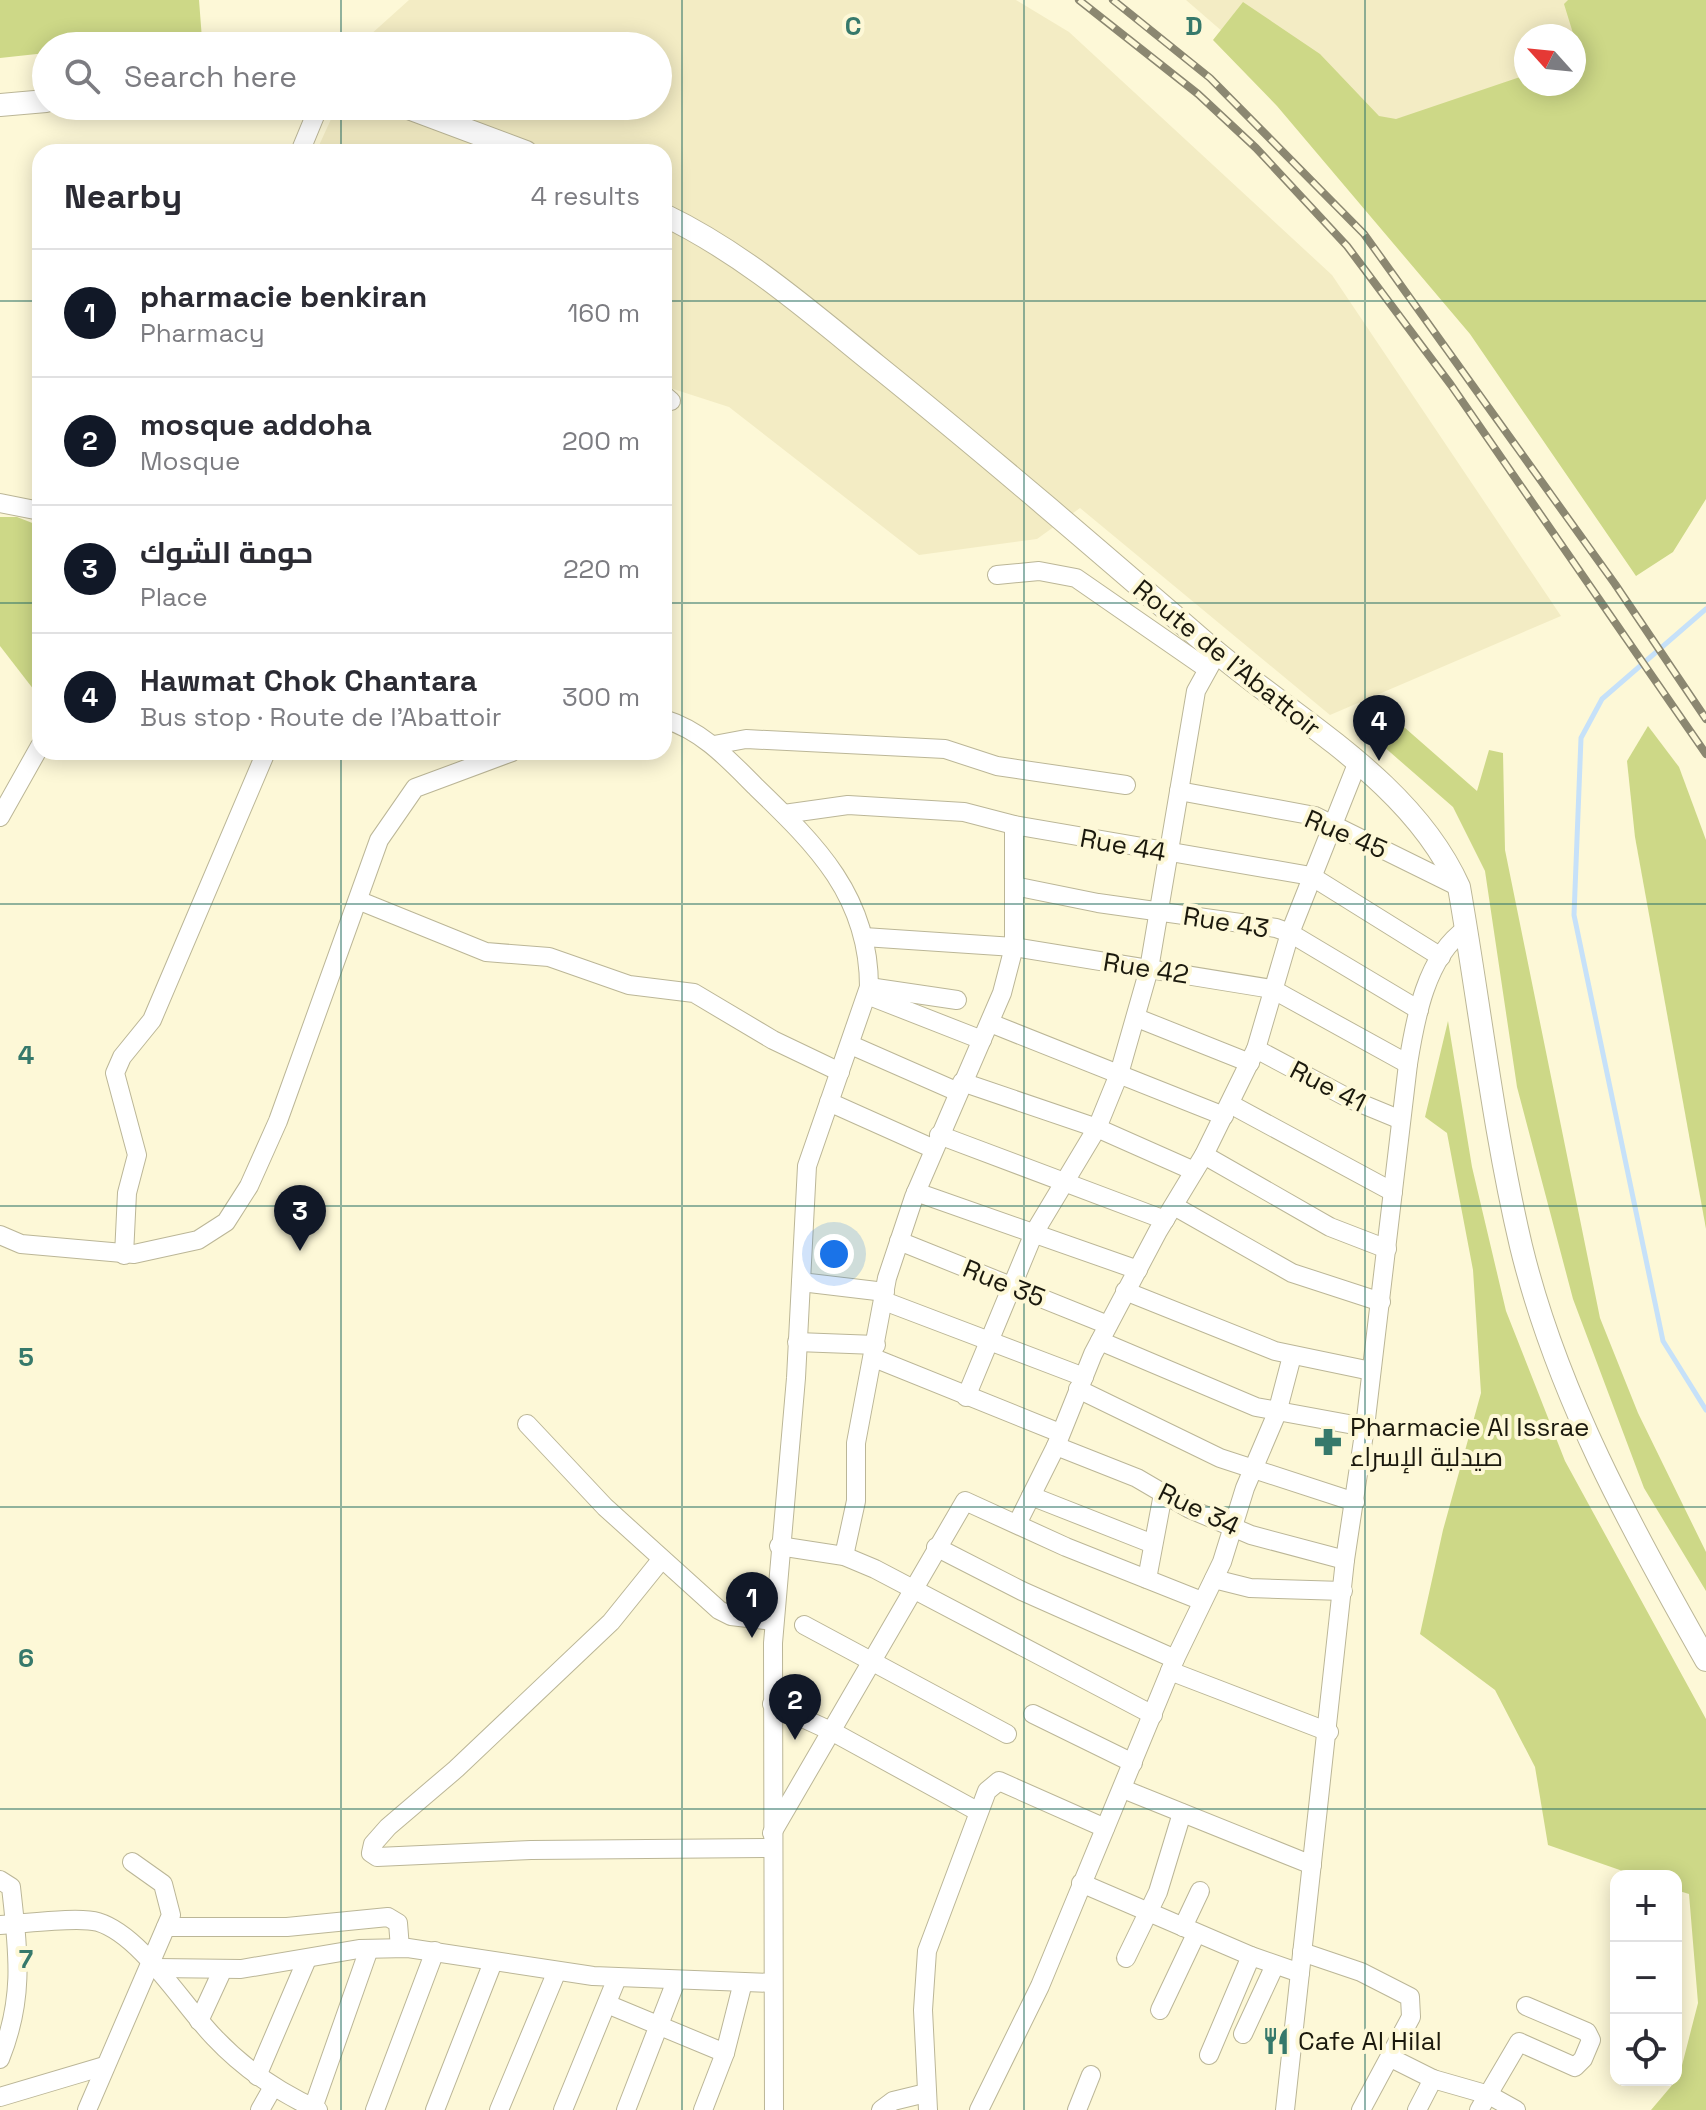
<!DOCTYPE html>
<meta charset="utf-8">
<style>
body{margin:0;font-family:"Space Grotesk",Cairo,sans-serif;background:#f2f2f3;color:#2b2b33}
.controls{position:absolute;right:24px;bottom:24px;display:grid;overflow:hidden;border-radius:16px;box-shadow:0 4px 20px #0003}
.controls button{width:72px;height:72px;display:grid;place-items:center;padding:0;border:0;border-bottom:2px solid #e1e1e2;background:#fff;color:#2b2b33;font:40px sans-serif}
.compass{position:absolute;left:1514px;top:24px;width:72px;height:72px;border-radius:50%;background:#fff;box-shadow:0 4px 20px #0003;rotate:297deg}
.you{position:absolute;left:834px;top:1254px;width:28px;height:28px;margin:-20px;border:6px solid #fff;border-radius:50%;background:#1a73e8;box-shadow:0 0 0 12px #1a73e833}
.badge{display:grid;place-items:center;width:52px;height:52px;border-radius:50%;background:#111827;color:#fff;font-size:26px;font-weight:700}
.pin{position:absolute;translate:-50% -66px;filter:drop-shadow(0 2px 4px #0008)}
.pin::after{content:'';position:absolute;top:42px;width:28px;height:24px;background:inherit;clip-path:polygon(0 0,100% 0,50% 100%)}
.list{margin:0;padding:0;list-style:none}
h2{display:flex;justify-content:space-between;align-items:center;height:104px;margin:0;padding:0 32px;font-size:34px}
h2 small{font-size:26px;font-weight:400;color:#7c7c81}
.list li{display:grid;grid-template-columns:52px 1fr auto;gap:24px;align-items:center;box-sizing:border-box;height:128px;padding:0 32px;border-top:2px solid #e1e1e2}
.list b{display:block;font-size:30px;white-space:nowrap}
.list p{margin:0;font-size:26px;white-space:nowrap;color:#7c7c81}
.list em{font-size:26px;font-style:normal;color:#7c7c81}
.icon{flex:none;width:44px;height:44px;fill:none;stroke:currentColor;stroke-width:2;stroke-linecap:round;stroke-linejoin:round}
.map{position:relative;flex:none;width:1706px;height:2110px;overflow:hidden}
.search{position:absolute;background:#fff;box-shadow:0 4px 20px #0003;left:32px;top:32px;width:640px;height:88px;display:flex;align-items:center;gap:20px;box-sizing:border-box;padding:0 28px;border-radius:44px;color:#7c7c81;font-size:30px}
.panel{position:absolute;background:#fff;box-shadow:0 4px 20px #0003;left:32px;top:144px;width:640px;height:616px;border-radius:24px}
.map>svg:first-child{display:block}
.built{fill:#f3ecc4;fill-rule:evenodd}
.green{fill:#cdd887}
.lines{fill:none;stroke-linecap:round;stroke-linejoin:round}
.stream{stroke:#c6e1f9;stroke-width:5}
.minor-casing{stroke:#bbb697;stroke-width:20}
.major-casing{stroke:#bbb697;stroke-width:24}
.minor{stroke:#fff;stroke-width:18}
.major{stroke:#fff;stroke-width:22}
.rail-casing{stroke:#8b8771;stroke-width:8}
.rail{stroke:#fdf8d7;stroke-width:5;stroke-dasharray:15;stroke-linecap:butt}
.grid{fill:none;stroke:#36796b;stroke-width:2;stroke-opacity:0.55}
.labels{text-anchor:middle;stroke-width:8;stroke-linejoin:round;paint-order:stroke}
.street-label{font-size:26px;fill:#1b190d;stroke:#fdf8d7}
.poi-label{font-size:26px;fill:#1b190d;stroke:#fdf8d7;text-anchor:start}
.grid-label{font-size:26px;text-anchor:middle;font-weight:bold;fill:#36796b;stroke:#fdf8d7;stroke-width:8;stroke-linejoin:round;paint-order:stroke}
</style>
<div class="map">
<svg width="1706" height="2110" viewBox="0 0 1706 2110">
<rect width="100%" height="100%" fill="#fdf8d7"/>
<g class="built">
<path d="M 409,0 L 1016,0 L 1069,32 L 1332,275 L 1561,616 L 1330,715 L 1080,508 L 1037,539 L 919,555 L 729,407 L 664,386 L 664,152 L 316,152 L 337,106 L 658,106 L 658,46 L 365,46 L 369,36 Z"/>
<path d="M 1186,0 L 1706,0 L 1692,131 L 1335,129 ZM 1526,36 L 1574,36 L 1574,84 L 1526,84 Z"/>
</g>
<g class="green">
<path d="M 0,0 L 199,0 L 202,39 L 124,46 L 46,46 L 46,53 L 0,58 Z"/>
<path d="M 1568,0 L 1706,0 L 1706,499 L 1673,552 L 1636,576 L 1470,334 L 1277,106 L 1213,40 L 1243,2 L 1320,54 L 1379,116 L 1396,119 L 1526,75 L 1526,84 L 1574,84 L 1574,59 L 1580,56 L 1564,4 Z"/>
<path d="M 0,517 L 17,517 L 40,526 L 40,677 L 34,690 L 0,646 Z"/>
<path d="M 1388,713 L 1477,791 L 1489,750 L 1503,753 L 1505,850 L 1600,1318 L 1638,1413 L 1706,1552 L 1706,1591 L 1644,1488 L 1573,1299 L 1517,1087 L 1485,871 L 1453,807 L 1367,732 Z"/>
<path d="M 1648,726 L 1679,767 L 1706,840 L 1706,1229 L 1635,837 L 1627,761 Z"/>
<path d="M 1448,1021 L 1472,1167 L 1506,1311 L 1565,1461 L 1706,1719 L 1706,2110 L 1651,2110 L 1679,2077 L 1698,2003 L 1689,1894 L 1676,1890 L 1676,1876 L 1637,1876 L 1548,1845 L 1535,1767 L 1495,1690 L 1420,1634 L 1443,1530 L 1481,1393 L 1473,1270 L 1447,1133 L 1425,1117 Z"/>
</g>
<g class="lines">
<path class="stream" d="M 1706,609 L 1602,699 L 1581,738 L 1574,915 L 1663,1341 L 1706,1410"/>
<g class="minor-casing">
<g id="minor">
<path d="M 300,152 L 319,106"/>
<path d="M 664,395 L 671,401"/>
<path d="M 0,503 L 40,511"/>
<path d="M 997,575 L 1039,571 L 1076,578 L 1206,668"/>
<path d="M 664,719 C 703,731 728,759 756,787 C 816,845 869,896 869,987 L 807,1166 L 796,1378 L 773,1643 L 774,2110"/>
<path d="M 714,745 L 746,739 L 945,749 L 997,766 L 1126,785"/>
<path d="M 1179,791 L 1315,816 L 1459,887"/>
<path d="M 784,814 L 848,805 L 964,812 L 1014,825 L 1311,876 L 1441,957"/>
<path d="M 0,817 L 40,746"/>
<path d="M 1014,886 L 1098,903 L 1276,928 L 1290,933 L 1419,1010"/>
<path d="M 360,901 L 486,952 L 549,957 L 629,985 L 694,993 L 773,1040 L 840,1072"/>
<path d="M 864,937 L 1014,947 L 1272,989 L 1408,1064"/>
<path d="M 869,987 L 957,1000"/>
<path d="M 867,995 L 982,1040"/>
<path d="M 1137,1018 L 1250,1063"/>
<path d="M 990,1023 L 1224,1116"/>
<path d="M 851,1045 L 958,1092"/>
<path d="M 1256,1049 L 1350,1099 L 1401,1120"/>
<path d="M 962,1082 L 1097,1128 L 1194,1171"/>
<path d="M 829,1102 L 934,1149"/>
<path d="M 1230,1104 L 1393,1192"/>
<path d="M 939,1135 L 1165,1220"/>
<path d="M 1204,1155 L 1330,1227 L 1387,1249"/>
<path d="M 916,1192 L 1138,1270"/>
<path d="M 1174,1206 L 1292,1273 L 1381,1302"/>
<path d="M 0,1235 L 21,1244 L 134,1254 L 198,1240 L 226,1222 L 249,1186 L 278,1121 L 379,840 L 415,788 L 512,752"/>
<path d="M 899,1241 L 1108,1325"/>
<path d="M 124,1255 L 127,1193 L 137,1155 L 115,1073 L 122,1057 L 152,1020 L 266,752"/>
<path d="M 801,1282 L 885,1292"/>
<path d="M 1125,1291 L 1275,1351 L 1371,1371"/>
<path d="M 884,1301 L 1084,1377"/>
<path d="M 1100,1341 L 1256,1407 L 1365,1427"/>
<path d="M 797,1342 L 876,1345"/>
<path d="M 874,1358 L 1060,1433"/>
<path d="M 1078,1389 L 1220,1458 L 1355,1502"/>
<path d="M 966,1397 L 1034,1233 L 1097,1128 L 1119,1074 L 1149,969 L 1196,691 L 1217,653"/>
<path d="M 527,1424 L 605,1507 L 719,1610 L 731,1616 L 774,1621"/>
<path d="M 1056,1446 L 1137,1478 L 1190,1509 L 1251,1535 L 1345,1560"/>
<path d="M 1031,1496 L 1153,1544"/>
<path d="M 1017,1524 L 1056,1446 L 1093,1354 L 1158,1231 L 1204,1155 L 1256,1049 L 1290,933 L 1357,764"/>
<path d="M 779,1546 L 844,1556 L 875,1569 L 1153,1715"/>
<path d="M 936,1547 L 1022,1591 L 1175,1659"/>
<path d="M 844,1556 L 856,1501 L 856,1443 L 887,1278 L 914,1197 L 1002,993 L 1014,947 L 1014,825"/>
<path d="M 661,1560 L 611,1622 L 456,1769 L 388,1827 L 373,1844 L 371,1853 L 377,1857 L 531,1850 L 771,1848"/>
<path d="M 1147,1579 L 1163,1494"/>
<path d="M 1214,1579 L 1250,1588 L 1343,1591"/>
<path d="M 804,1625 L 1007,1734"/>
<path d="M 1170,1671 L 1329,1732"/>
<path d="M 772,1704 L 833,1732 L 977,1811"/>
<path d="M 1033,1714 L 1133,1763"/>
<path d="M 1123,1789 L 1312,1865"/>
<path d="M 772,1833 L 965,1501 L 1066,1547 L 1202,1601"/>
<path d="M 0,1880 L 11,1887 C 18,1951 25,1997 0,2059"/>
<path d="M 1081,1883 L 1251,1956 L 1300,1973"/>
<path d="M 0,1925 C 23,1924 78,1916 98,1922 C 141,1935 183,2005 214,2037 C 244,2069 278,2092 318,2110"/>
<path d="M 166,1927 L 287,1927 L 388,1917 L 398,1923 L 400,1948"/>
<path d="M 1183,1927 L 1200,1891"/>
<path d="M 1302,1952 L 1361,1972 L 1410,1997 L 1411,2017 L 1361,2110"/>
<path d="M 1126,1958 L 1158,1892 L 1182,1813"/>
<path d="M 157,1968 L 241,1969 L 359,1949 L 408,1948 L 593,1976 L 773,1983"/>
<path d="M 607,2004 L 725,2053"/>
<path d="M 1160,2010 L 1196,1934"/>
<path d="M 199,2021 L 223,1969"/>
<path d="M 1243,2034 L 1275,1965"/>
<path d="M 1209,2055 L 1251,1956"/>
<path d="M 1391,2058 L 1433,2079 L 1489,2095 L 1516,2110"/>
<path d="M 257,2076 L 307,1959"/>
<path d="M 0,2097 L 104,2066"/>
<path d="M 313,2108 L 369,1949"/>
<path d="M 87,2110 L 171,1915 L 163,1884 L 132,1862"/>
<path d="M 260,2110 L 273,2087"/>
<path d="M 375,2110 L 435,1951"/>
<path d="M 435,2110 L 493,1962"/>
<path d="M 499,2110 L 557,1971"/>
<path d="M 563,2110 L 617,1978"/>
<path d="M 626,2110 L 676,1981"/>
<path d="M 703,2110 L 725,2053 L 743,1982"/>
<path d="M 881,2110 L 893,2101 L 926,2093"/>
<path d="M 928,2110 L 923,2010 L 927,1951 L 987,1791 L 999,1781 L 1105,1828"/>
<path d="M 979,2110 L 1040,1986 L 1175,1659 L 1222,1562 L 1245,1488 L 1277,1413 L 1292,1356"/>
<path d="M 1077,2110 L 1091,2075"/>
<path d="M 1285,2110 L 1345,1560 L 1365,1427 L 1408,1064 C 1415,1020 1426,956 1466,929"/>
<path d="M 1417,2110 L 1433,2079"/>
<path d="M 1479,2110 L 1519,2042 L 1575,2067 L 1583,2059 L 1591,2040 L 1587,2032 L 1526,2006"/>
</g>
</g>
<g class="major-casing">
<g id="major">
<path d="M 0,105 L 46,101"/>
<path d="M 403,106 L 526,152"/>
<path d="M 664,215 C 743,253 808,310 876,365 C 989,456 1099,551 1209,646 C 1295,720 1411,780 1459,887 C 1480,1007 1493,1127 1521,1246 C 1557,1394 1631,1528 1706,1660"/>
</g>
</g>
<use href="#minor" class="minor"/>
<use href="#major" class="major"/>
<g class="rail-casing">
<g id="rail">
<path d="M 1079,0 L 1198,94 L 1256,148 L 1347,246 L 1451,385 L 1706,754"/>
<path d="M 1113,0 L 1210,78 L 1364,234 L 1615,584 L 1706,719"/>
</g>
</g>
<use href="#rail" class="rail"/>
</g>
<path class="grid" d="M 341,0 L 341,46M 682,0 L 682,2110M 1024,0 L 1024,2110M 1365,0 L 1365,2110M 341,106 L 341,152M 0,301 L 40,301M 664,301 L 1706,301M 0,603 L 40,603M 664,603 L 1706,603M 341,752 L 341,2110M 0,904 L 1706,904M 0,1206 L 1706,1206M 0,1507 L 1706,1507M 0,1809 L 1706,1809"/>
<defs>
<g id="pharmacy-bare" transform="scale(2.16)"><path d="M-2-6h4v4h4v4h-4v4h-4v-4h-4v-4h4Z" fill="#36796b" stroke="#fdf8d7" stroke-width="2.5" paint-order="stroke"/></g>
<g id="restaurant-bare" transform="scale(2.16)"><path d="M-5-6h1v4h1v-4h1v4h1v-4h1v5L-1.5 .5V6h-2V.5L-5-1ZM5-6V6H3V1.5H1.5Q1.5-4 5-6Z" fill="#36796b" stroke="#fdf8d7" stroke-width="2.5" paint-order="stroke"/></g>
</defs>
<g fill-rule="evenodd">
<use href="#pharmacy-bare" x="1328" y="1442"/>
<use href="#restaurant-bare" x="1276" y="2041"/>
</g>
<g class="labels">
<g class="street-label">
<text transform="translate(1227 658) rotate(39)" y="9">Route de l’Abattoir</text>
<text transform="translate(1346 834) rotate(23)" y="9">Rue 45</text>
<text transform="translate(1123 845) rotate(10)" y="9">Rue 44</text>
<text transform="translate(1226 922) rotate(9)" y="9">Rue 43</text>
<text transform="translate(1146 968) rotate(9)" y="9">Rue 42</text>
<text transform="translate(1328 1086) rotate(27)" y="9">Rue 41</text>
<text transform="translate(1004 1283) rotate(22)" y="9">Rue 35</text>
<text transform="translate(1199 1509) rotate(26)" y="9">Rue 34</text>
</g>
<g class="poi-label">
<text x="1350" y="1436">Pharmacie Al Issrae<tspan x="1350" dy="30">صيدلية الإسراء</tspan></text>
<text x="1298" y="2050">Cafe Al Hilal</text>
</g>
</g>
<g class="grid-label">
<text x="853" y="35">C</text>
<text x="1194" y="35">D</text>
<text x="26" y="1064">4</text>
<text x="26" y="1366">5</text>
<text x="26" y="1667">6</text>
<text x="26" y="1968">7</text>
</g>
</svg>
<div class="controls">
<button>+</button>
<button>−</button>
<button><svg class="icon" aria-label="locate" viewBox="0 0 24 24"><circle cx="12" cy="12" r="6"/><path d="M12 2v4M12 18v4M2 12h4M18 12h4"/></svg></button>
</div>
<svg class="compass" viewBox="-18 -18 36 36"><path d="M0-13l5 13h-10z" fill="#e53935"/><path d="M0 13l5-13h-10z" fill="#7c7c81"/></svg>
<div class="you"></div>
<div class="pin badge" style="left:752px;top:1638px">1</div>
<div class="pin badge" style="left:795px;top:1740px">2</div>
<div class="pin badge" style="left:300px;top:1251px">3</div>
<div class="pin badge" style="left:1379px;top:761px">4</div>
<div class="search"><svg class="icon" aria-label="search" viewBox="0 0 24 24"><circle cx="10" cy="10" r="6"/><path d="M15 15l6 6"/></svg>Search here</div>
<section class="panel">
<h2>Nearby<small>4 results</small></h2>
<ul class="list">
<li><span class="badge">1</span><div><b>pharmacie benkiran</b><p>Pharmacy</p></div><em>160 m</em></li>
<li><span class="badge">2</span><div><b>mosque addoha</b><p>Mosque</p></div><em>200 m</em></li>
<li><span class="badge">3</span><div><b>حومة الشوك</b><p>Place</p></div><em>220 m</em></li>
<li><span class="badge">4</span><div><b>Hawmat Chok Chantara</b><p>Bus stop · Route de l’Abattoir</p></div><em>300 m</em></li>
</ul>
</section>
</div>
